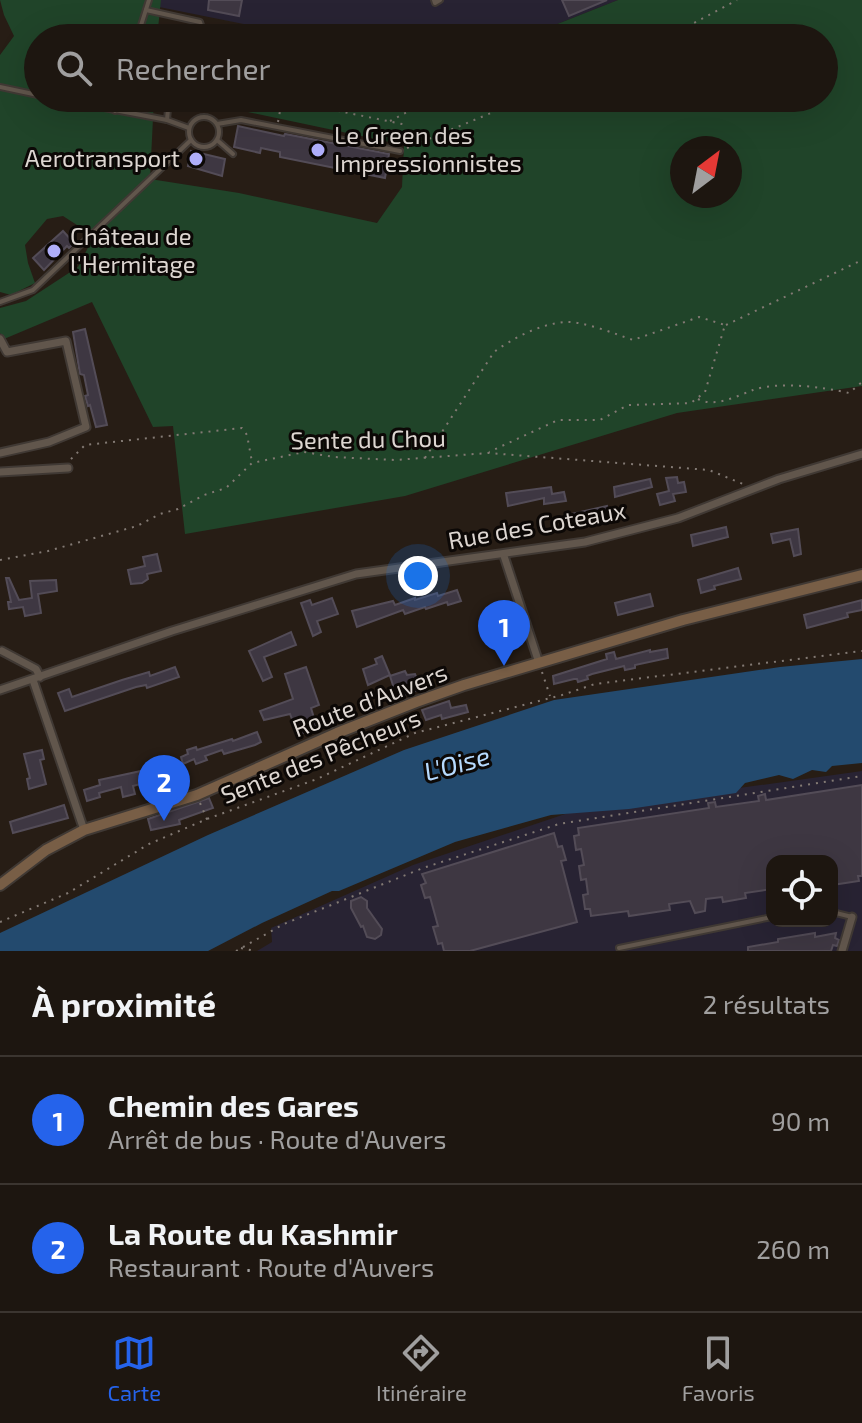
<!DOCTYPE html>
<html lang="fr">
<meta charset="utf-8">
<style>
body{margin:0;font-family:"Exo 2",sans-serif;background:#2a231e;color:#f1f3f6}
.controls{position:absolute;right:24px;bottom:24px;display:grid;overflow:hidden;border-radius:16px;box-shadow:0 8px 32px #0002}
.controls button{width:72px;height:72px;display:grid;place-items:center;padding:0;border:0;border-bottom:2px solid #3b3530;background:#1d1610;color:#f1f3f6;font:40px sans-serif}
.compass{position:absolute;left:670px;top:136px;width:72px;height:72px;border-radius:50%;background:#1d1610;box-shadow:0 8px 32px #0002;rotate:32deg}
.you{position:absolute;left:418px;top:576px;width:28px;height:28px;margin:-20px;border:6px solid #fff;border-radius:50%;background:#1a73e8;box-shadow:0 0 0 12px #1a73e833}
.badge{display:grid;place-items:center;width:52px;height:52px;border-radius:50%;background:#2563eb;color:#fff;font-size:26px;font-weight:700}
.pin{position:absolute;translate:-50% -66px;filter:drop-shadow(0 2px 4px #0008)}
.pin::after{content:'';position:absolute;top:42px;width:28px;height:24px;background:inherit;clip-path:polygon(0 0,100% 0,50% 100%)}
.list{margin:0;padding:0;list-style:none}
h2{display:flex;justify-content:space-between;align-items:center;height:104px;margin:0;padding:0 32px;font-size:34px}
h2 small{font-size:26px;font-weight:400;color:#a09f9f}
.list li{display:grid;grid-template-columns:52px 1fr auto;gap:24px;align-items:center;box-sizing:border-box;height:128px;padding:0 32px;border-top:2px solid #3b3530}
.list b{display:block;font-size:30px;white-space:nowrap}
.list p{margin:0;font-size:26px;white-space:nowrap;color:#a09f9f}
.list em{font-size:26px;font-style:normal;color:#a09f9f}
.icon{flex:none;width:44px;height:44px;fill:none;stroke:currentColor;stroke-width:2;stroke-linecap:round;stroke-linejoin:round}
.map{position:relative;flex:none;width:862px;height:951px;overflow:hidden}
.search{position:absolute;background:#1d1610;box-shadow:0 8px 32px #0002;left:24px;right:24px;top:24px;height:88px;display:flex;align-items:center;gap:20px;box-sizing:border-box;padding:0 28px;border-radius:44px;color:#a09f9f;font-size:30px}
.sheet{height:360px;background:#1d1610}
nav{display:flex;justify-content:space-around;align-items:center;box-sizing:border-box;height:112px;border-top:2px solid #3b3530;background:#1d1610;font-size:22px;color:#a09f9f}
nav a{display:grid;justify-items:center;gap:4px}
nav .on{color:#2563eb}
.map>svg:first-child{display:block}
.industrial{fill:#282333;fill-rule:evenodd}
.green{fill:#204429;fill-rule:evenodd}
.water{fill:#234a6e}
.building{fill:#3e3742;stroke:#534c57;stroke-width:2}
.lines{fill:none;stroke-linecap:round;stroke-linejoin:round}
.service-casing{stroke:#403934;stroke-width:8}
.minor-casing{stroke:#403934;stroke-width:11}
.secondary-casing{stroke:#403934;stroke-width:14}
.path{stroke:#837a74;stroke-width:2;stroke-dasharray:2 6;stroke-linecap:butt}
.service{stroke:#61564c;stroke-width:4}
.minor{stroke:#61564c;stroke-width:7}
.secondary{stroke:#785e46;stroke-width:10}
.poi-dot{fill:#afaefa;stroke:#0c0806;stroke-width:3}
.labels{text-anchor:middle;stroke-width:6;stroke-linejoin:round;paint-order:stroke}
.poi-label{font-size:24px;fill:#ddd6d1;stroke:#0c0806;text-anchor:start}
.street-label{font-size:24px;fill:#ddd6d1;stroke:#0c0806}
.water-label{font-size:26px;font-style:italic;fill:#b6dafe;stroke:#0c0806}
</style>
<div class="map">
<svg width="862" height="951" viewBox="0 0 862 951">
<rect width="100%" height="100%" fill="#271d15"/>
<g class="industrial">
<path d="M 161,0 L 618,0 L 522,38 L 313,38 L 159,7 Z"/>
<path d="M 862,771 L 862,951 L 257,951 L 272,942 L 271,928 L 413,865 L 574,811 ZM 772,861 L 832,861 L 832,921 L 772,921 Z"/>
</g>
<path class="green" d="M 0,0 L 161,0 L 157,38 L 38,38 L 38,98 L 154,98 L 150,179 L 239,193 L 377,223 L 402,187 L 404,145 L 234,109 L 236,98 L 824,98 L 824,38 L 522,38 L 618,0 L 862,0 L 862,386 L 677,413 L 405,496 L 185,534 L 173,426 L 153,427 L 92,302 L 4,339 L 0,333 L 0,308 L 26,301 L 78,267 L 94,236 L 63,216 L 47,219 L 25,245 L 28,263 L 35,283 L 11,295 L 0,292 L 0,55 L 14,36 L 4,15 ZM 682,148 L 730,148 L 730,196 L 682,196 Z"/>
<path class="water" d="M 862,659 L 862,763 L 832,766 L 826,772 L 812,770 L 793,779 L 779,775 L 745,783 L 736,793 L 629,809 L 551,815 L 455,842 L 339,891 L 332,891 L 262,923 L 208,951 L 0,951 L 0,933 L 208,835 L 404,750 L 554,700 L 780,667 Z"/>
<g class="building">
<path d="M 209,0 L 242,0 L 239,16 L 208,10 Z"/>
<path d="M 562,0 L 607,0 L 569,16 Z"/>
<path d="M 174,98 L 221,98 L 219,110 L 174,102 Z"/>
<path d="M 238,126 L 284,136 L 285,134 L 389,154 L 385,178 L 280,157 L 280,152 L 261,148 L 260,153 L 234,147 Z"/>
<path d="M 191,151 L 225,159 L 222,176 L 188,166 Z"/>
<path d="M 63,231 L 74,243 L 69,248 L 67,246 L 44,270 L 33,258 Z"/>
<path d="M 85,329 L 107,425 L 96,427 L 90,405 L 88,406 L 85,396 L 88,395 L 84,375 L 80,374 L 73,332 Z"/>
<path d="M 677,477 L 678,483 L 684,482 L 686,492 L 673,494 L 675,501 L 660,505 L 657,494 L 669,491 L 666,478 Z"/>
<path d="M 650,479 L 652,487 L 615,497 L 614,487 Z"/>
<path d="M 551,487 L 552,494 L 564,492 L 566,501 L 544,504 L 544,498 L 508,506 L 506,493 Z"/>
<path d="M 607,506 L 609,519 L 596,521 L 584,518 L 585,522 L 569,525 L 567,515 Z"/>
<path d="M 726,527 L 728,537 L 693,546 L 691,535 Z"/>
<path d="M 798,529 L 801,554 L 794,556 L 790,539 L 773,543 L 771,534 Z"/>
<path d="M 157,554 L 161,571 L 147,574 L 148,579 L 142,583 L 131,584 L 128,570 L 145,566 L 143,557 Z"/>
<path d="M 738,568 L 741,579 L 714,586 L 715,589 L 701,593 L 698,580 Z"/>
<path d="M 6,578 L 9,578 L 19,600 L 32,598 L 30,581 L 56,580 L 57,591 L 38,594 L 41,613 L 25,616 L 23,607 L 9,609 L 8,602 L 11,602 Z"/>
<path d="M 457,590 L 461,601 L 448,605 L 447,602 L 426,609 L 425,607 L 405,614 L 403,610 L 357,627 L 352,611 L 393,601 L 395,605 L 415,598 L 415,600 L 437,593 L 438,596 Z"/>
<path d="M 650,594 L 653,606 L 618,615 L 615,603 Z"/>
<path d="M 332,598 L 338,614 L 317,621 L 321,632 L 313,636 L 301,603 L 310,600 L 312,605 Z"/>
<path d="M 862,600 L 862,610 L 847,613 L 848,617 L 807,628 L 804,615 Z"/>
<path d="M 291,632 L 296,645 L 264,657 L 272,677 L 263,681 L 249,651 Z"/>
<path d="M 667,649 L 668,658 L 635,665 L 635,668 L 625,670 L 624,666 L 592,674 L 587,676 L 588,679 L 578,682 L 577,679 L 574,679 L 554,684 L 553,676 L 607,659 L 606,654 L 614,652 L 616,659 L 650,650 L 650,652 Z"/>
<path d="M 382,656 L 390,675 L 368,685 L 363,669 L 377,664 L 375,659 Z"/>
<path d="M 175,667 L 179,677 L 147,688 L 146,685 L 136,687 L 65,711 L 58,693 L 69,689 L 72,697 L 122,680 L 149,672 L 150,676 Z"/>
<path d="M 306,667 L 319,705 L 311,708 L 317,728 L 298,735 L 290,714 L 264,720 L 260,711 L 293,699 L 285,674 Z"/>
<path d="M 405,671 L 407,675 L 415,674 L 421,689 L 397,698 L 390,676 Z"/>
<path d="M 449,701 L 451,708 L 466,705 L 468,712 L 442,719 L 441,715 L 426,720 L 422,710 Z"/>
<path d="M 257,732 L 261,742 L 255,745 L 224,754 L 222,750 L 205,756 L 207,760 L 196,764 L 194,759 L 183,764 L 181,757 L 188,754 L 187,750 L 196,747 L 197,750 L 232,739 L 233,741 Z"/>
<path d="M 42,750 L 44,759 L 40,760 L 46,784 L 29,789 L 27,779 L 30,778 L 24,754 Z"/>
<path d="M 141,771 L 144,783 L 133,786 L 135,794 L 123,797 L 121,787 L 99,793 L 100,797 L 87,801 L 84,790 L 100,785 L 99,780 Z"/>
<path d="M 862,785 L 862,876 L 858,876 L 859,881 L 832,885 L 832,861 L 772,861 L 772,889 L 745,893 L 746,898 L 729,901 L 723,902 L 722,897 L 706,899 L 705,911 L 695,913 L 690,901 L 669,904 L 670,910 L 629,916 L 628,911 L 591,916 L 590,909 L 585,909 L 583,895 L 588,894 L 586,879 L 581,880 L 579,866 L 584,865 L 581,849 L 576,850 L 574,836 L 579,835 L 578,828 L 709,808 L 708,803 L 715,802 L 716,807 L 759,801 L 758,796 L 765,794 L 766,800 Z"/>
<path d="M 209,798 L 213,808 L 179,820 L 180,824 L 151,830 L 148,819 Z"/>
<path d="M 64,805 L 68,818 L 13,833 L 10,822 Z"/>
<path d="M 554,833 L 558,847 L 562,846 L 566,860 L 561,861 L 577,922 L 470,951 L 444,951 L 442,943 L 438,944 L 433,927 L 438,926 L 430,897 L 425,898 L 421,885 L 426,883 L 422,874 Z"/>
<path d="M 361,897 L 367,901 L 367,908 L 382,929 L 381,935 L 375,939 L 367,937 L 363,926 L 361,927 L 351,908 L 351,901 Z"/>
<path d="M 815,933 L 815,937 L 836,933 L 835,938 L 839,940 L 837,946 L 833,945 L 831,951 L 748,951 L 748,947 L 778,942 L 778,939 Z"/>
</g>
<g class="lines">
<g class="service-casing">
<g id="service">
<path d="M 434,0 L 435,3 L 440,0"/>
<path d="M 146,10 L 200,22 L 205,38"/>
<path d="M 137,38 L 149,0"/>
<path d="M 0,87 L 38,95"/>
<path d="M 52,98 L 167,120 L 189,128"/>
<path d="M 115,111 L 119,98"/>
<circle cx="204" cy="132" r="15"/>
<path d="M 167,120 L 169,98"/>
<path d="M 217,124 L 241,120 L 400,151"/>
<path d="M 217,140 L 233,154"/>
<path d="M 0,302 L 33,290 L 191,140"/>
<path d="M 832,912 L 852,917"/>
<path d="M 619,948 L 772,917"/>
</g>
</g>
<g class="minor-casing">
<g id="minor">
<path d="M 0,339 L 7,352 L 66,341 L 86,427 L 49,442 L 0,453"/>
<path d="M 0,472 L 68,468"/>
<path d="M 504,556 L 539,663"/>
<path d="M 2,651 L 36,669 L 40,677"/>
<path d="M 33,680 L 84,830"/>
<path d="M 0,690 L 172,631 L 356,574 L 585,542 L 678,518 L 779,479 L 862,454"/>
<path d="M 842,951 L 852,917"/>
</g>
</g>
<g class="secondary-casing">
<path id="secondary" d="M 0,885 L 46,850 L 84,830 L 197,795 L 337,733 L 416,702 L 464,685 L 683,620 L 862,575"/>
</g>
<g class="path">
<path d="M 666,38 L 737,0"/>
<path d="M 275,98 L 407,125"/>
<path d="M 390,121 L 409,111 L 411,98"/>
<path d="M 278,122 L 282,100"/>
<path d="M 407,148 L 527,98"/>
<path d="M 726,325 L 862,260"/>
<path d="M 698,399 C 715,408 737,396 753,390 C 779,381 823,387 849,393 L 862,382"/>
<path d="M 425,458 L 494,352 C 513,338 540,324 565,322 C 584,321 615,334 633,340 L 699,317 L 725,325 L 705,392 L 691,403 L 628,405 L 600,420 L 558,420 L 489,452"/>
<path d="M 71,459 L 85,445 L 242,428 L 247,435 L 252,462"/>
<path d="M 0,560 L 48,551 L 137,526 L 160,514 L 178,509 L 204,495 L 226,488 L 252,463 L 304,452 L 334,457 L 395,460 L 488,453 L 709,470 L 743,484"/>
<path d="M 542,672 L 550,696"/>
<path d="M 200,803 L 209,824"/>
<path d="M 0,922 L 68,893 L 149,844 L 207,819 L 317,779 L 415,733 L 562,695 L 595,684 L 862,651"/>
<path d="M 241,948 L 255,951"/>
<path d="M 236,951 L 284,924 L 423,868 L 559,824 L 862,776"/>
</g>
<use href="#service" class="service"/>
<use href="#minor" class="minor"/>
<use href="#secondary" class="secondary"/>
</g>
<g class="poi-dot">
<circle cx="318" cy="150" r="8"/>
<circle cx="196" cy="159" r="8"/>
<circle cx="54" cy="251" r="8"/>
</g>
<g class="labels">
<g class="poi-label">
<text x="334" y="144">Le Green des<tspan x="334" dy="28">Impressionnistes</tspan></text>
<text x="180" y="167" text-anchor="end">Aerotransport</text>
<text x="70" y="245">Château de<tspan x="70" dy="28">l'Hermitage</tspan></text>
</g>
<g class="street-label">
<text transform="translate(368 440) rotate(-1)" y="8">Sente du Chou</text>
<text transform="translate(537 526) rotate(-10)" y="8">Rue des Coteaux</text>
<text transform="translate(370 701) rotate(-21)" y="8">Route d'Auvers</text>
<text transform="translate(321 757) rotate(-22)" y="8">Sente des Pêcheurs</text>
</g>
<g class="water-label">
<text transform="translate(457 764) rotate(-15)" y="9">L'Oise</text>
</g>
</g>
</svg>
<div class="controls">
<button><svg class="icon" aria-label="locate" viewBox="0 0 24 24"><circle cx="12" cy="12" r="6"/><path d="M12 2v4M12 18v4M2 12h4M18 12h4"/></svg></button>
</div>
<svg class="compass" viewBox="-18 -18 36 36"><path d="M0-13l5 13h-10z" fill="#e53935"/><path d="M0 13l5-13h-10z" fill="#a09f9f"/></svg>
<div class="you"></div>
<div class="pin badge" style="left:504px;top:666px">1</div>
<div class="pin badge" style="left:164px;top:821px">2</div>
<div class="search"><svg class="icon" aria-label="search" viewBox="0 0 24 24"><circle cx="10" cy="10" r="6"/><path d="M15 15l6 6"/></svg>Rechercher</div>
</div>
<section class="sheet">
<h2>À proximité<small>2 résultats</small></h2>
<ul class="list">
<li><span class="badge">1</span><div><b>Chemin des Gares</b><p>Arrêt de bus · Route d'Auvers</p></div><em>90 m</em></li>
<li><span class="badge">2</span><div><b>La Route du Kashmir</b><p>Restaurant · Route d'Auvers</p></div><em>260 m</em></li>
</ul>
</section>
<nav>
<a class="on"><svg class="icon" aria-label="map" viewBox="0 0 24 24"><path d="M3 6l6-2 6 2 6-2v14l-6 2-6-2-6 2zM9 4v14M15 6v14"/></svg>Carte</a>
<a><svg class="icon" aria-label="directions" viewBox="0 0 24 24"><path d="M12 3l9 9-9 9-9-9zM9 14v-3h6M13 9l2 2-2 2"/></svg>Itinéraire</a>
<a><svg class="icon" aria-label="saved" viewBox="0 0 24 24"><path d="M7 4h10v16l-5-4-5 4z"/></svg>Favoris</a>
</nav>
